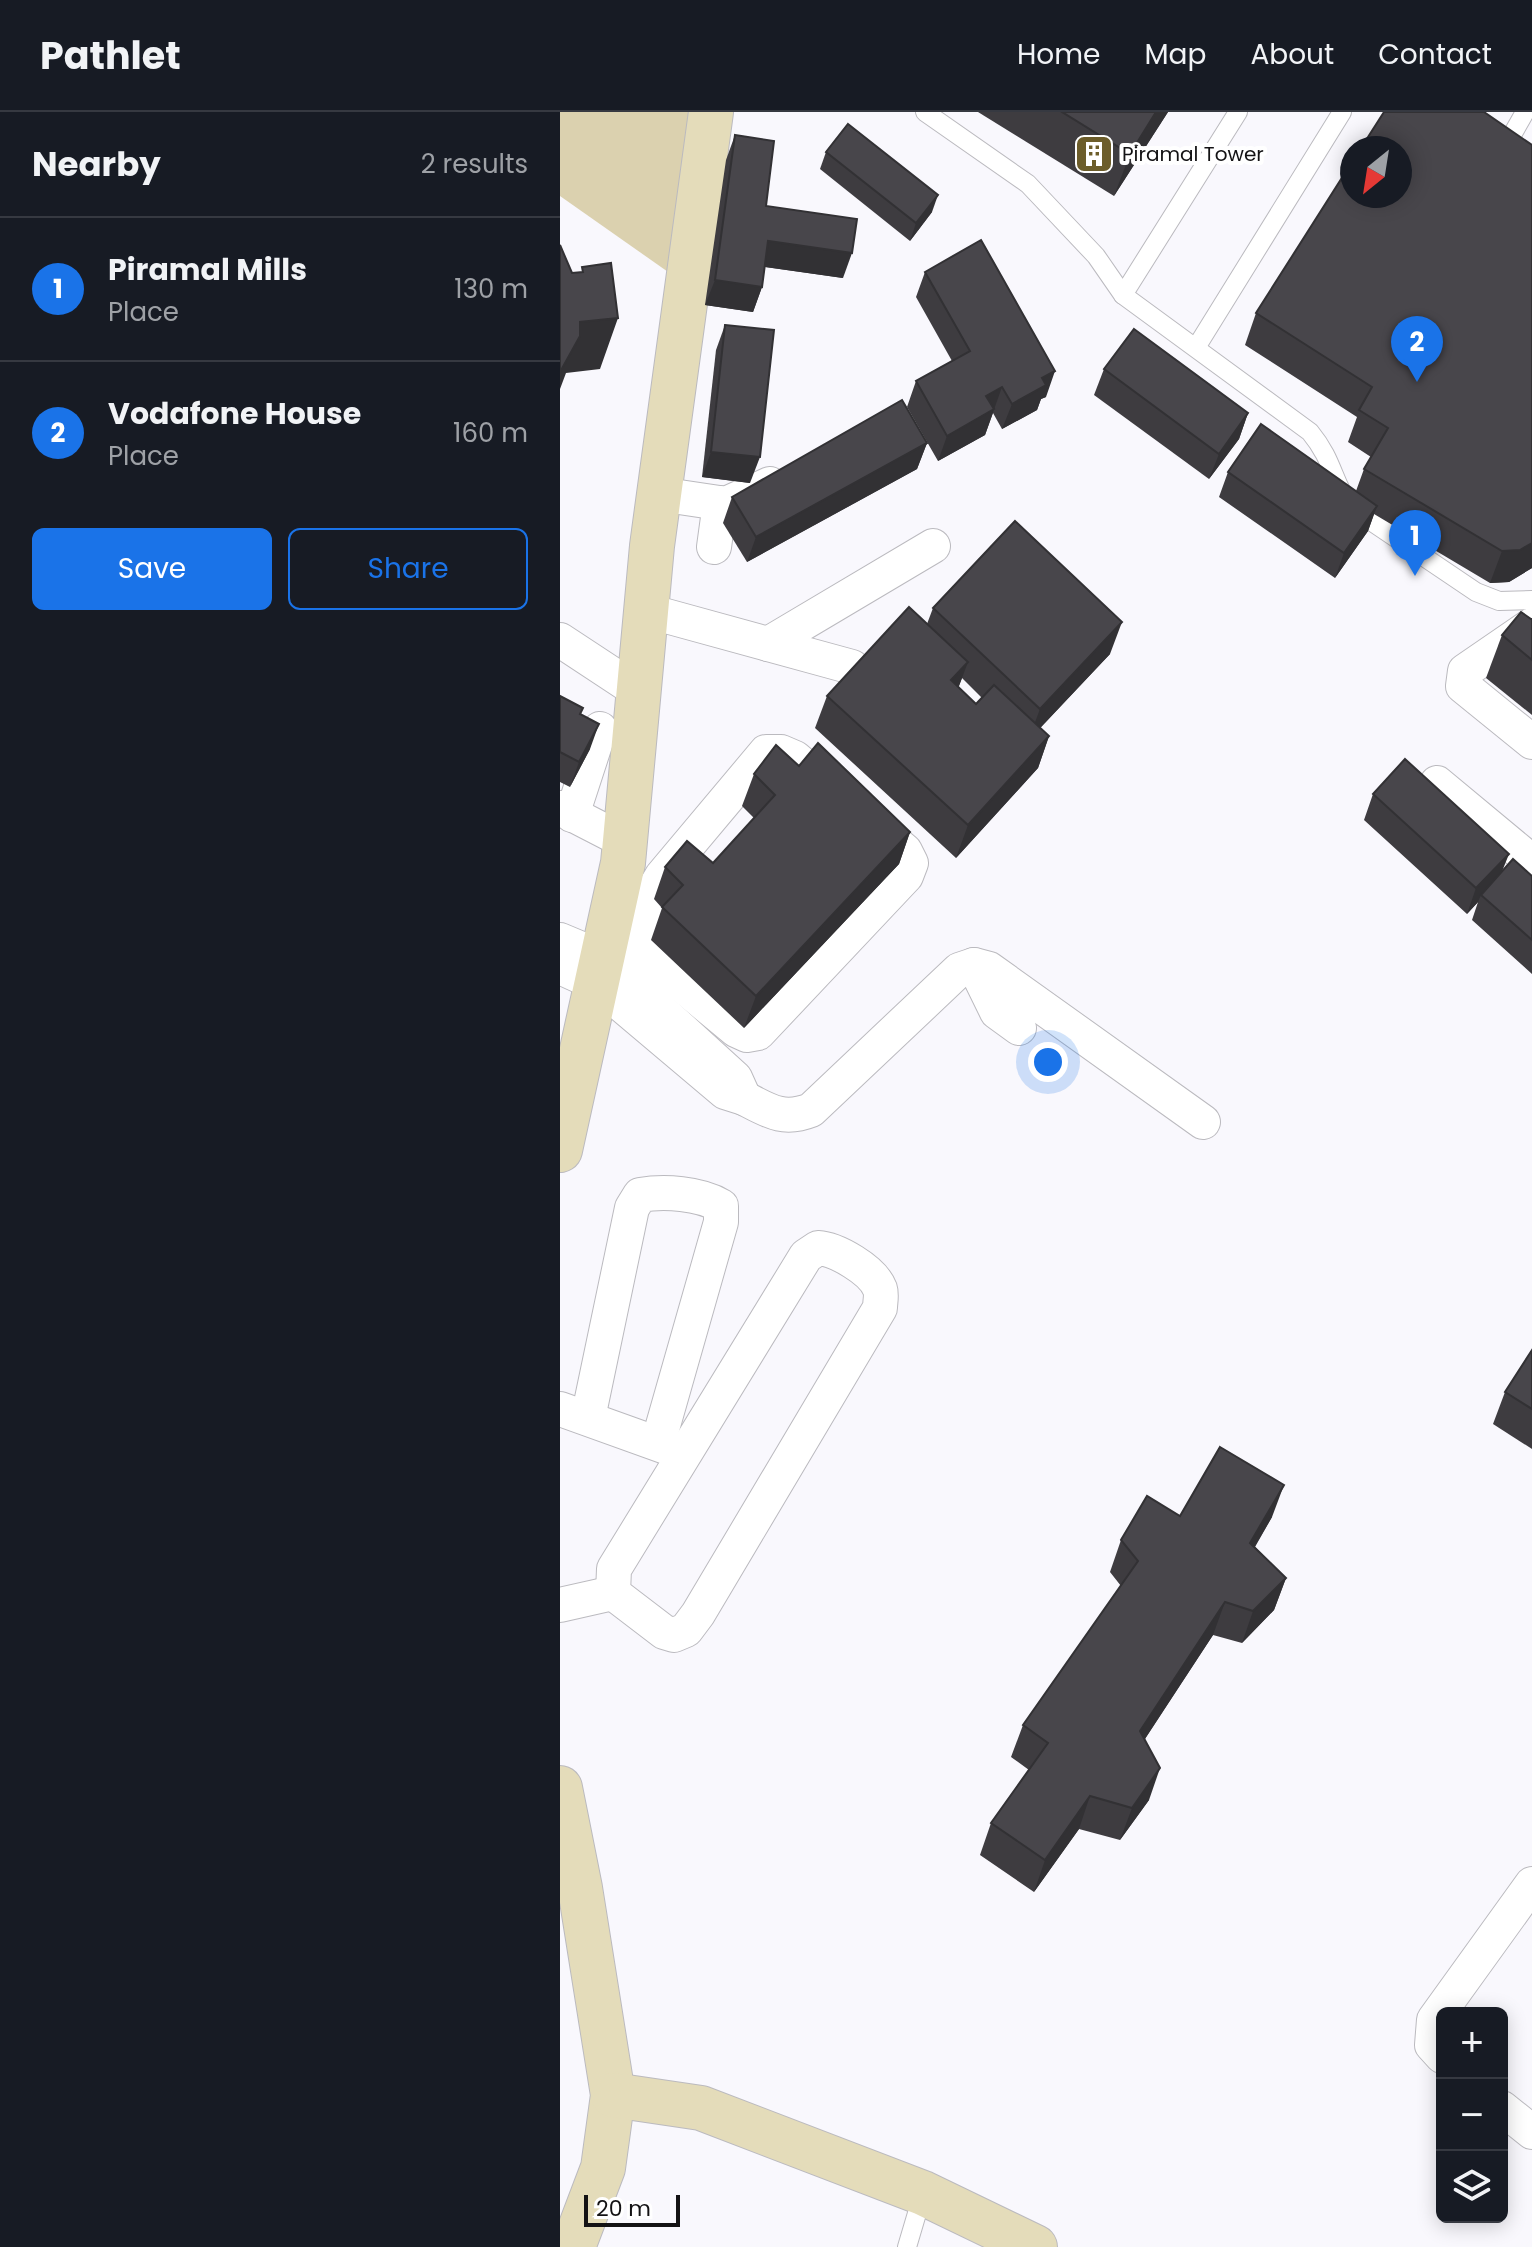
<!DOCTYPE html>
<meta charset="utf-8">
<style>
body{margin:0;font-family:Poppins,sans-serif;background:#242831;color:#f1f3f6}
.controls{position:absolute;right:24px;bottom:24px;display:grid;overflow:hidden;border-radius:12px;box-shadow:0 4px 20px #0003}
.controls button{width:72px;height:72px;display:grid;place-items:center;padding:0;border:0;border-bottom:2px solid #363941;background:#171b24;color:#f1f3f6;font:40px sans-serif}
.compass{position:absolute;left:780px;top:24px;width:72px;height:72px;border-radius:50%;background:#171b24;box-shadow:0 4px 20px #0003;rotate:210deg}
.scale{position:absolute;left:24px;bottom:20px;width:96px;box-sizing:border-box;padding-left:8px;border:4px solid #131214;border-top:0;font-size:22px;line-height:28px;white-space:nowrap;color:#131214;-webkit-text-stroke:6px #fff;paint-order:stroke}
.you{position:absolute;left:488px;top:950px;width:28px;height:28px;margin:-20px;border:6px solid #fff;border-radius:50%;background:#1a73e8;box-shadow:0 0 0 12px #1a73e833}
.badge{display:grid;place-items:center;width:52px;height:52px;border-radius:50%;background:#1a73e8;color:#fff;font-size:26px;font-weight:700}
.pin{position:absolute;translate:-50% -66px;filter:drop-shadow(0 2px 4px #0008)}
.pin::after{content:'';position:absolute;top:42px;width:28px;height:24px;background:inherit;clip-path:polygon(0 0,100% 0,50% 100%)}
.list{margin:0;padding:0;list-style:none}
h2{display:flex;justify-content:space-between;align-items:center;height:104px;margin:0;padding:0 32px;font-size:34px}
h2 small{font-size:26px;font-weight:400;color:#9ea1a6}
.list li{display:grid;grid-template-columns:52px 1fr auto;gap:24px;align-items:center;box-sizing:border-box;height:144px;padding:0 32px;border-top:2px solid #363941}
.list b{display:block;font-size:30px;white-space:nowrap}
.list p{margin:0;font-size:26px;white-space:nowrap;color:#9ea1a6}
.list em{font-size:26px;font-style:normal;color:#9ea1a6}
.actions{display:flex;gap:16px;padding:24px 32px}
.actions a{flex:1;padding:18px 0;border:2px solid #1a73e8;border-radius:12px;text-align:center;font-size:28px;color:#1a73e8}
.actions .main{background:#1a73e8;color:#fff}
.icon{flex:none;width:44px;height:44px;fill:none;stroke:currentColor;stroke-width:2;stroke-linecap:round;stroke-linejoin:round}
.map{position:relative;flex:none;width:972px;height:2135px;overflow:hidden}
header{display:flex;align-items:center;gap:48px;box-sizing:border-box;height:112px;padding:0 40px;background:#171b24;border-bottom:2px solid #363941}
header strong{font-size:38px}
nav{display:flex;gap:44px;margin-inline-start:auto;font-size:28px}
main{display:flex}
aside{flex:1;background:#171b24}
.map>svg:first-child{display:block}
.green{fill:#dbd1af}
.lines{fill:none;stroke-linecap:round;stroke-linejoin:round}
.lane-casing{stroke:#bbbabf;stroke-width:20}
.street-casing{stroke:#bbbabf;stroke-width:36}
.secondary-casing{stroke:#bbbabf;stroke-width:46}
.lane{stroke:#fff;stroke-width:18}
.street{stroke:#fff;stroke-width:34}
.secondary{stroke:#e4dcba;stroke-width:44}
.wall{fill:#3e3c40;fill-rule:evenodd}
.shaded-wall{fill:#323134}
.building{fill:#48464b;stroke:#323134;stroke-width:2}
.labels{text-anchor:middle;stroke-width:8;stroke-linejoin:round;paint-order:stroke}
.poi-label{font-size:20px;fill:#131214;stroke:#fff;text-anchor:start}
</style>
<header>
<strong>Pathlet</strong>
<nav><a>Home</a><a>Map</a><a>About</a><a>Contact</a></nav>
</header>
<main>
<aside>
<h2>Nearby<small>2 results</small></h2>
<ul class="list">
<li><span class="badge">1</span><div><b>Piramal Mills</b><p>Place</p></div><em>130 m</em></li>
<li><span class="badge">2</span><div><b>Vodafone House</b><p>Place</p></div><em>160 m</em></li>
</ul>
<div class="actions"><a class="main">Save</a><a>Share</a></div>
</aside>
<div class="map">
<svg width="972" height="2135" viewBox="0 0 972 2135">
<rect width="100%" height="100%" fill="#f9f8fd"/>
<path class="green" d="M 0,0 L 133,0 L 111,162 L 0,84 Z"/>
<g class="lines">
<g class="lane-casing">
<g id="lane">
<path d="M 365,0 L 468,72 L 536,144 L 563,183 L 750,320 C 773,348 772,367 790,395 L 916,480 L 939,489 L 972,488"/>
<path d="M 952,23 L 965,0"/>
<path d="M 563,183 L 678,0"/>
<path d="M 637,234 L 782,0"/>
<path d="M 347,2135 L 363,2081"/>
</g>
</g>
<g class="street-casing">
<g id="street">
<path d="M 99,382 L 166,392 L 210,372"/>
<path d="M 154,435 L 160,391"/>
<path d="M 88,499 L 292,555"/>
<path d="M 972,513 L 905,559 L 903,574 L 972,630"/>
<path d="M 0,528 L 79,580"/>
<path d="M 208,532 L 373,434"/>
<path d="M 877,671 L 972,750"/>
<path d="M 0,696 L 66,730"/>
<path d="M 12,703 L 40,617"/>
<path d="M 48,825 L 75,834 L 176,918 L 187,923 L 198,921 L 346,764 L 351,751 L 345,739 L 235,646 L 221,640 L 206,640 L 102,764 L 89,786 L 75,834"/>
<path d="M 0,828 L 43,846 L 175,966 L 184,986 L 165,980 L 37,872 L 0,855"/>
<path d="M 414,853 L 437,900 L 459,916"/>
<path d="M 184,986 C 209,999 223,1009 251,998 L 399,858 L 414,853 L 429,857 L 643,1010"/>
<path d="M 258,1136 C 276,1137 313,1158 320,1177 C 322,1183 320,1190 320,1196 L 138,1502 L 126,1518 L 114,1523 L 104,1520 L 53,1481 L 54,1457 L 246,1144 Z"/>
<path d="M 0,1297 L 120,1340"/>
<path d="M 28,1306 L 72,1096 L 80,1083 C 104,1079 140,1081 161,1094 L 161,1110 L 98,1331"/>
<path d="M 0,1493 L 53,1481"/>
<path d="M 882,1944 L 872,1933 L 874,1908 L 972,1772"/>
<path d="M 942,1996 L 972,2020"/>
</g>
</g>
<g class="secondary-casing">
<g id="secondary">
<path d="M 0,1038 L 63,751 L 92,434 L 151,0"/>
<path d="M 0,1676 L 20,1776 L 53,1983 L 43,2056 L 13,2135"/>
<path d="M 53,1983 L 141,1996 L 363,2081 L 475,2135"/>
</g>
</g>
<use href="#lane" class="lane"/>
<use href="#street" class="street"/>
<use href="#secondary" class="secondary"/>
</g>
<g class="wall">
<path d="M 418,0 L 608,0 L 554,84 Z"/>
<path d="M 175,23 L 206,94 L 283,166 L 205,155 L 202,175 L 193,200 L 145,193 L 166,48 Z"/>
<path d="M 972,33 L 972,456 L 949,470 L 930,471 L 814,402 L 808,419 L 775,466 L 659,385 L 668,360 L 796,379 L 804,357 L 811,345 L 788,330 L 797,305 L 685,233 L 696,201 Z"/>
<path d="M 266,40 L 372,100 L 350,129 L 260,57 Z"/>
<path d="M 365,160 L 486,285 L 481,287 L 477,298 L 442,317 L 433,301 L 425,323 L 378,349 L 347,295 L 356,269 L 392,249 L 356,185 Z"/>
<path d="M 165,213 L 190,371 L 142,365 L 156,238 Z"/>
<path d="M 544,257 L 688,301 L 679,327 L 649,367 L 534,283 Z"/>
<path d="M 367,331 L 357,357 L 187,450 L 163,411 L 172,385 Z"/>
<path d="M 373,496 L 550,542 L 480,616 L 489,624 L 478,656 L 396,746 L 255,616 L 267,584 L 367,512 ZM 402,566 L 422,586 L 416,592 L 398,576 Z"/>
<path d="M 971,507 L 972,507 L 972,603 L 926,566 L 942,523 Z"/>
<path d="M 0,584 L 21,602 L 30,637 L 10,675 L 0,670 Z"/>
<path d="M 239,654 L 350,720 L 339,752 L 184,916 L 91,828 L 102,796 L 94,787 L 105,755 L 153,751 L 194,706 L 182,694 L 194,662 Z"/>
<path d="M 813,682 L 942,759 L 972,764 L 972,862 L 912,808 L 918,790 L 907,802 L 804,708 Z"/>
<path d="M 972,1238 L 972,1337 L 933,1312 L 945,1280 Z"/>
<path d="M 620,1404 L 712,1405 L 695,1435 L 726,1466 L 714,1498 L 682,1531 L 653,1523 L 585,1627 L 589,1688 L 560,1728 L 519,1717 L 474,1780 L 420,1743 L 431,1711 L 469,1658 L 451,1645 L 463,1613 L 561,1474 L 550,1460 L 561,1428 Z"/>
</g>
<g class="shaded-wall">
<path d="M 596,0 L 608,0 L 554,84 L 570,42 Z"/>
<path d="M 378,83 L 372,100 L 350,129 L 356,111 Z"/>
<path d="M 208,129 L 292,141 L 283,166 L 199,154 Z"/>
<path d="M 155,168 L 202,175 L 193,200 L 145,193 Z"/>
<path d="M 58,206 L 40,257 L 6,261 L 0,277 L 0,260 L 20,210 Z"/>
<path d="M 495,259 L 486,285 L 481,287 L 477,298 L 442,317 L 452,292 L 482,266 Z"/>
<path d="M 442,275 L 425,323 L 378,349 L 387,324 L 426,284 Z"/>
<path d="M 688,301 L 679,327 L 649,367 L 659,342 Z"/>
<path d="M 367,331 L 357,357 L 187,450 L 196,425 Z"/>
<path d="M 151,340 L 200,345 L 190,371 L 142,365 Z"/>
<path d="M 817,394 L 808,419 L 775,466 L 784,441 Z"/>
<path d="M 972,431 L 972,456 L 949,470 L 930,471 L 942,439 Z"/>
<path d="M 562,510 L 550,542 L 468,629 L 480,597 Z"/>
<path d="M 408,550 L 396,582 L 391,568 Z"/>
<path d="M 39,612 L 30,637 L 10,675 L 19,650 Z"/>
<path d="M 489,624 L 478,656 L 396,746 L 408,713 Z"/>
<path d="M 350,720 L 339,752 L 184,916 L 196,884 Z"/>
<path d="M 949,742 L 939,767 L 921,783 L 918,790 L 907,802 L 916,776 Z"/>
<path d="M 724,1373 L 712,1405 L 678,1463 L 690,1431 Z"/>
<path d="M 726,1466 L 714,1498 L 682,1531 L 693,1499 Z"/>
<path d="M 665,1490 L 653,1523 L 569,1651 L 580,1619 Z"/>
<path d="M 600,1656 L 589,1688 L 560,1728 L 572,1696 Z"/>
<path d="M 530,1684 L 519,1717 L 474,1780 L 485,1748 Z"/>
</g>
<g class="building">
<path d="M 502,0 L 596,0 L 570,42 Z"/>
<path d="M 824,0 L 924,0 L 972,33 L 972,431 L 960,438 L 942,439 L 804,357 L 828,316 L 799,298 L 812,275 L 696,201 L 792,50 L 792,84 L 840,84 L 840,36 L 801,36 Z"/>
<path d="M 288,12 L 378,83 L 356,111 L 266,40 Z"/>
<path d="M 175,23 L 214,29 L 206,94 L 297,107 L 292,141 L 208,129 L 202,175 L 155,168 Z"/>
<path d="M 421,128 L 495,259 L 482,266 L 486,273 L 452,292 L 442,275 L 426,284 L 434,297 L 387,324 L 356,269 L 410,239 L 365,160 Z"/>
<path d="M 0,133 L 12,161 L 23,160 L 22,155 L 51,151 L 58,206 L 20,210 L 20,224 L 0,260 Z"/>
<path d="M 165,213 L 214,218 L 200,345 L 151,340 Z"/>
<path d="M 574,217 L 688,301 L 659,342 L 544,257 Z"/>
<path d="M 342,288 L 367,331 L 196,425 L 172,385 Z"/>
<path d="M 701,312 L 817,394 L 784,441 L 668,360 Z"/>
<path d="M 455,409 L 562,510 L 480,597 L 373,496 Z"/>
<path d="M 349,495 L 408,550 L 391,568 L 416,592 L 434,573 L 489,624 L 408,713 L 267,584 Z"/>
<path d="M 961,500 L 971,507 L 972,507 L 972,548 L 942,523 Z"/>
<path d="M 0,584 L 23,596 L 20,602 L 39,612 L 19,650 L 0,640 Z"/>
<path d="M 258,631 L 350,720 L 196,884 L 102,795 L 123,773 L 105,755 L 127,729 L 153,751 L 215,683 L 194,662 L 216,633 L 239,654 Z"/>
<path d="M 845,647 L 949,742 L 916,776 L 813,682 Z"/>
<path d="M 953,747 L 972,764 L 972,828 L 921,783 Z"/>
<path d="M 972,1238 L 972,1297 L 945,1280 Z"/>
<path d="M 660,1335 L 724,1373 L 690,1431 L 726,1466 L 693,1499 L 665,1490 L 580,1619 L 600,1656 L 572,1696 L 530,1684 L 485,1748 L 431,1711 L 488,1631 L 463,1613 L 578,1449 L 561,1428 L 587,1384 L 620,1404 Z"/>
</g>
<defs>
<g id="building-square" transform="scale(2)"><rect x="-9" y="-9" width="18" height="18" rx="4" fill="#6c5d2a" stroke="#fff"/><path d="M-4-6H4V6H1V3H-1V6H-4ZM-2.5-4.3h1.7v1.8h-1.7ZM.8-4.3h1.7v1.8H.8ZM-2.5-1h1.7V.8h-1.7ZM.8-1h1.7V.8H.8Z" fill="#fff"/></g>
</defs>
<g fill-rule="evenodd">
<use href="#building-square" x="534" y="42"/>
</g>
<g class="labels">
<g class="poi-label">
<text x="562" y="49">Piramal Tower</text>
</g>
</g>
</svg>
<div class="controls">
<button>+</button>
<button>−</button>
<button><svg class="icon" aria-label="layers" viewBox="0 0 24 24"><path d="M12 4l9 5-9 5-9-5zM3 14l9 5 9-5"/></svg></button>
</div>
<svg class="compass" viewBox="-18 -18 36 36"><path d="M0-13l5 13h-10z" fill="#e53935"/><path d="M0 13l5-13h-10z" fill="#9ea1a6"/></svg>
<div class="scale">20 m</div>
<div class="you"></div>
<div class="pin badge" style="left:855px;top:464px">1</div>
<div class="pin badge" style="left:857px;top:270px">2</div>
</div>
</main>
